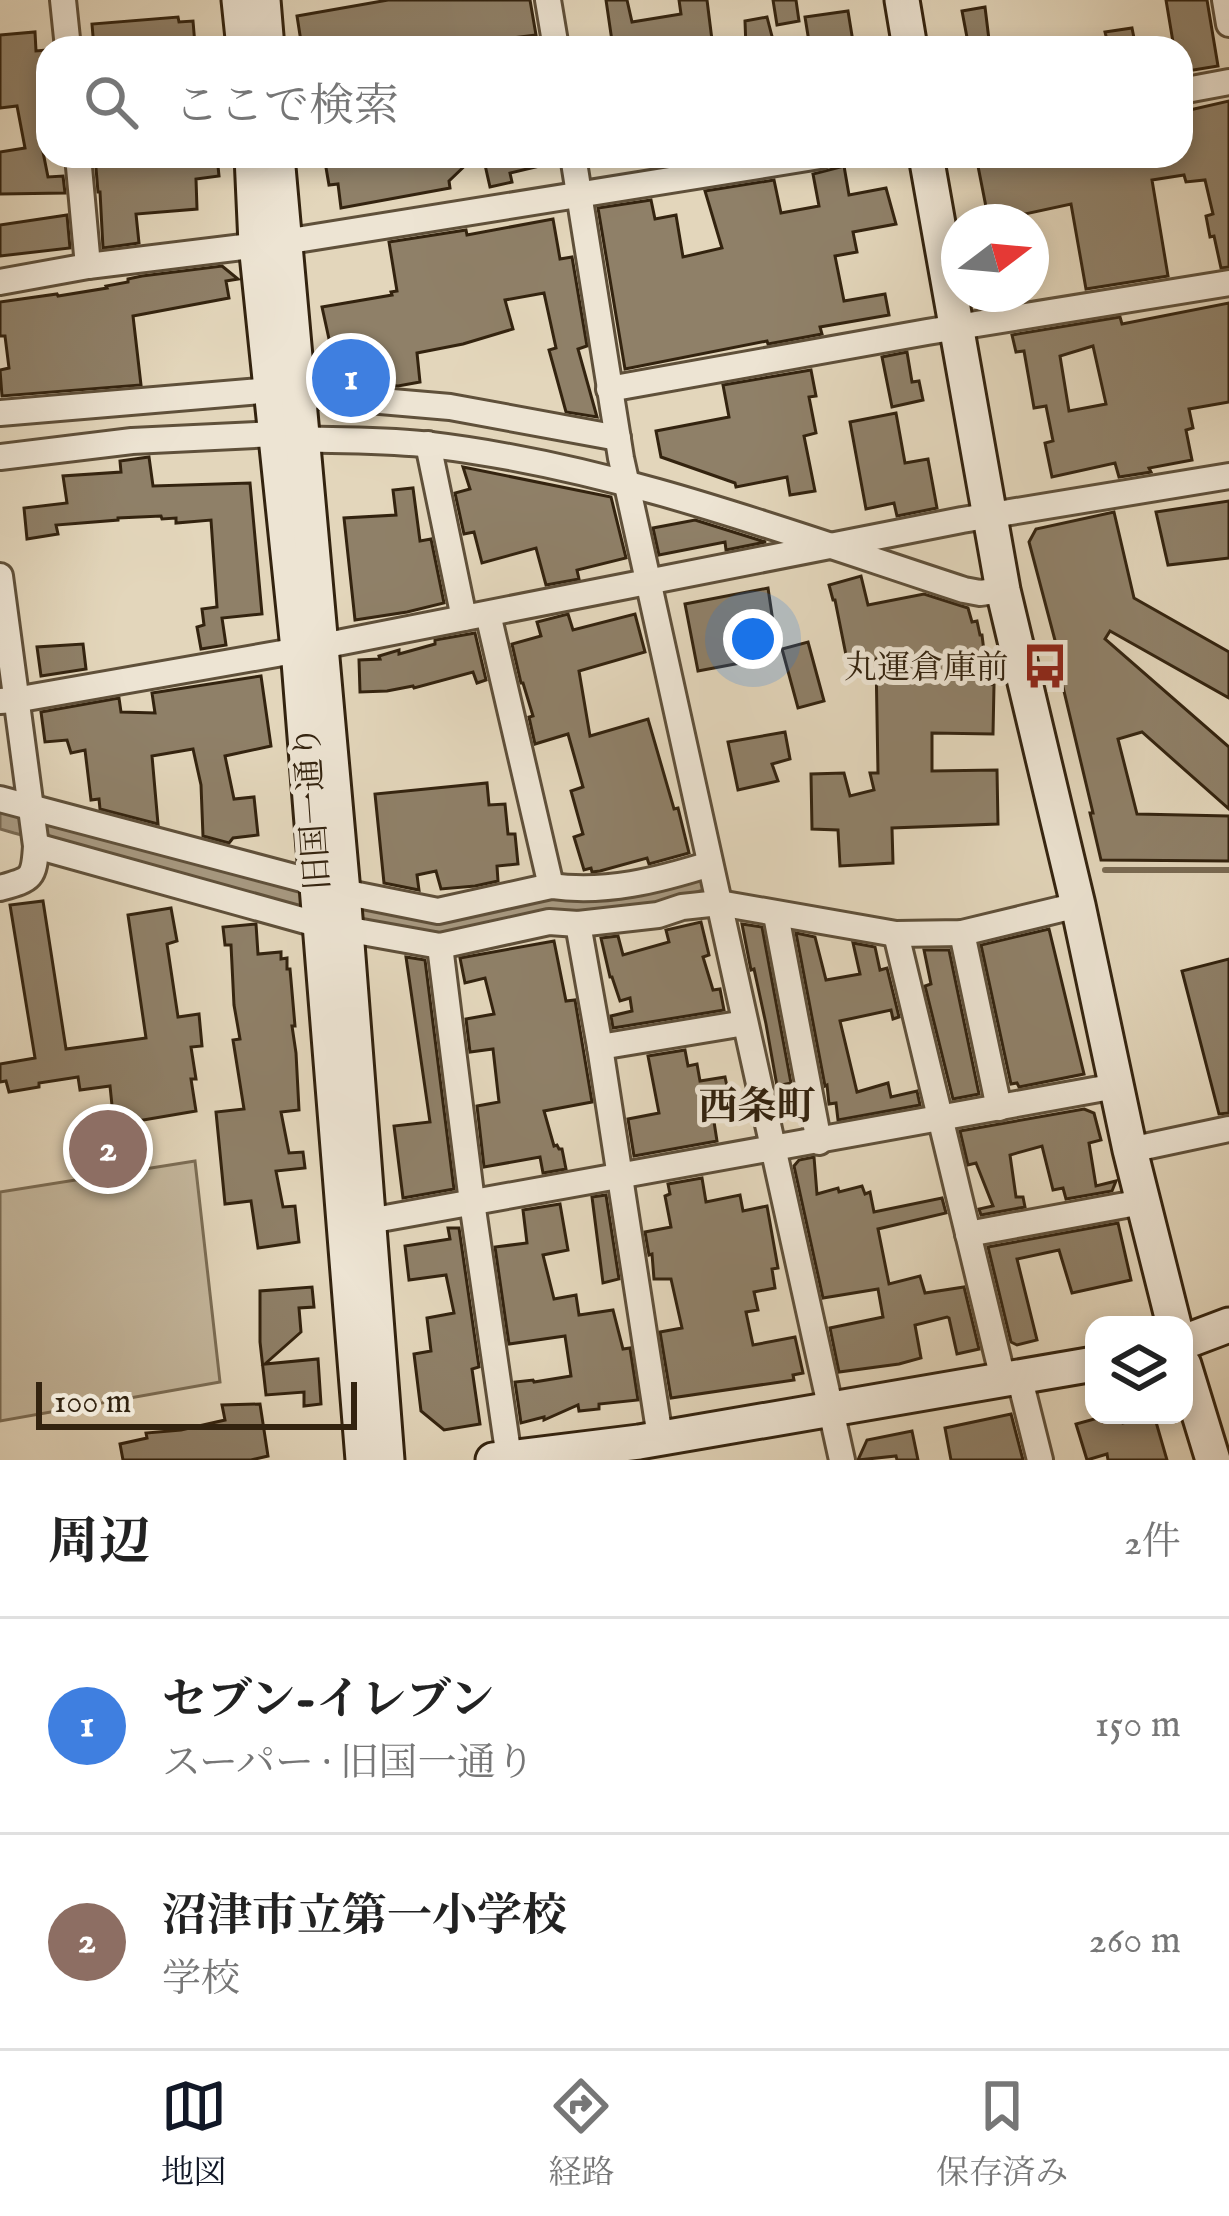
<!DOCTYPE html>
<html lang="ja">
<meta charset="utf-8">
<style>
body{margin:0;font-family:"IM FELL English","Noto Serif JP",serif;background:#f6f6f6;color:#222}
.controls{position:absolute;right:36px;bottom:36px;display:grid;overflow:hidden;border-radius:24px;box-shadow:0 6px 18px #0003}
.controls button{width:108px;height:108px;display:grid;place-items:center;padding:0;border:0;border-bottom:3px solid #e0e0e0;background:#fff;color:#222;font:60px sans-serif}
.compass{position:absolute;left:941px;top:204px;width:108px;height:108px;border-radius:50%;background:#fff;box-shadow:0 6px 18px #0003;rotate:74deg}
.scale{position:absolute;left:36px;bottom:30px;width:321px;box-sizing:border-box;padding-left:12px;border:6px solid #33230f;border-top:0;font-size:33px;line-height:42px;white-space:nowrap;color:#33230f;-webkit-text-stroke:9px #ede4d3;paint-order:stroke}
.you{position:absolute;left:753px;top:639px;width:42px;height:42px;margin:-30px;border:9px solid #fff;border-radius:50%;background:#1a73e8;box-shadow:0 0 0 18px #1a73e833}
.badge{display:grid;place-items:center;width:78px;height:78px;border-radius:50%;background:#111827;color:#fff;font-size:39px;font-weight:700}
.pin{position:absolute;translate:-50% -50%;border:6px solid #fff;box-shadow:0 3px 12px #0006}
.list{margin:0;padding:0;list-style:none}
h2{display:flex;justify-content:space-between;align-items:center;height:156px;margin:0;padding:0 48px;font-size:51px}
h2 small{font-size:39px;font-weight:400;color:#767676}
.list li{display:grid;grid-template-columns:78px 1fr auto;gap:36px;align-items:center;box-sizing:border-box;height:216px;padding:0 48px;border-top:3px solid #e0e0e0}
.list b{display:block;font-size:45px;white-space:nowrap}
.list p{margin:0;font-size:39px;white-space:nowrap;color:#767676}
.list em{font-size:39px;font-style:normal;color:#767676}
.icon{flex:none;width:66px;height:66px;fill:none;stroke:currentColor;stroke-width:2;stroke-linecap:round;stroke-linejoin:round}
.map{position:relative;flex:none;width:1229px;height:1460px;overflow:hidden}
.search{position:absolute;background:#fff;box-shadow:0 6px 18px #0003;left:36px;right:36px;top:36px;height:132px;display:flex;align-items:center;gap:30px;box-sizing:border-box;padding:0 42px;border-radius:36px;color:#767676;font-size:45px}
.sheet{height:588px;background:#fff}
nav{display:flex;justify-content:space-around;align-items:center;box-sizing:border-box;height:168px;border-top:3px solid #e0e0e0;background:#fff;font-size:33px;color:#767676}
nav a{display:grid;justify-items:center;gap:6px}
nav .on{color:#111827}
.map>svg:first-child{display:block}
.green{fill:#c5b89e;stroke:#7c6e56;stroke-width:3}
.water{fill:#a79981;stroke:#796a53;stroke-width:3}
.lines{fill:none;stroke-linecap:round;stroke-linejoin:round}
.stream{stroke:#796a53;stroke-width:6}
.building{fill:#8f8068;stroke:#33230f;stroke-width:3;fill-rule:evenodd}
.street-casing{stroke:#5f503a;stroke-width:30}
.secondary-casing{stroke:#33230f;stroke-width:39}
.street{stroke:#ede4d3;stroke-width:24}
.secondary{stroke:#ede4d3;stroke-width:33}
.labels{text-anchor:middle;stroke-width:10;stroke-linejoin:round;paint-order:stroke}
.poi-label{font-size:33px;fill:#33230f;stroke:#ede4d3;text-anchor:end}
.street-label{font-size:33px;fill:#33230f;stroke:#ede4d3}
.quarter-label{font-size:39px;font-weight:bold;fill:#33230f;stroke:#ede4d3}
</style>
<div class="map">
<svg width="1229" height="1460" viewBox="0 0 1229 1460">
<rect width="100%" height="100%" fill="#e3d6bb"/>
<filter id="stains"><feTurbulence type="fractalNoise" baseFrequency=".00167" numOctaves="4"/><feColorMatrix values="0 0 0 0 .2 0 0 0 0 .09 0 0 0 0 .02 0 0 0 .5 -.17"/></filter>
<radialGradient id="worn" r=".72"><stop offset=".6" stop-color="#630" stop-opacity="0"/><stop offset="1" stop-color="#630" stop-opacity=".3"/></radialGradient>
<path class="green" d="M 195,1161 L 220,1382 L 0,1421 L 0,1192 Z"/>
<path class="water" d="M 0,809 L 173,857 L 302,885 L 375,906 L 530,901 L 701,874 L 705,889 L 679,899 L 608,913 L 556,911 L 435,937 L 291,905 L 14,833 L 0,829 Z"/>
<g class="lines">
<path class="stream" d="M 1105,870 L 1229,870"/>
</g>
<g class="building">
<path d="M 388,0 L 530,0 L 536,35 L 505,39 L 506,48 L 302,48 L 297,16 Z"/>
<path d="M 606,0 L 627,0 L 632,22 L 681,14 L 679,0 L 707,0 L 713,48 L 613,48 Z"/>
<path d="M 773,0 L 796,0 L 799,21 L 777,25 Z"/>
<path d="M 1166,0 L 1207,0 L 1218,66 L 1181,72 L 1181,48 L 1174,48 Z"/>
<path d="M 985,7 L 990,48 L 969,48 L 962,11 Z"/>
<path d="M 848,11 L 854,48 L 810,48 L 805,17 Z"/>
<path d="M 178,17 L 179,22 L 193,21 L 195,45 L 94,48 L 92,24 Z"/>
<path d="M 767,17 L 775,48 L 746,48 L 745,21 Z"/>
<path d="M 1132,28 L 1136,48 L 1109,48 L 1105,32 Z"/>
<path d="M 35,32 L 36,51 L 48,50 L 48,136 L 40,137 L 48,177 L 63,176 L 65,193 L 0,194 L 0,152 L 25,148 L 17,106 L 0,108 L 0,35 Z"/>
<path d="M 1229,101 L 1229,267 L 1221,268 L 1214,236 L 1210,237 L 1206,216 L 1213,214 L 1205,180 L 1186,182 L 1184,175 L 1152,180 L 1168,276 L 1086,289 L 1071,204 L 1020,215 L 1021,218 L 989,222 L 976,156 L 1108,156 L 1110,166 L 1143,160 L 1142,156 L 1181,156 L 1181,112 Z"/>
<path d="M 95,156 L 127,156 L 128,160 L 171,156 L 217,156 L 219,176 L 196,179 L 197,209 L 136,214 L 139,243 L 103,248 L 100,192 L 98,192 Z"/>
<path d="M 324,156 L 475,156 L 449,181 L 450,188 L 341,208 L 338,184 L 329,185 Z"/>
<path d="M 483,156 L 551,156 L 552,163 L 510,173 L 512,182 L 490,187 Z"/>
<path d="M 844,166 L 849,195 L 886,188 L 896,224 L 853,232 L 857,252 L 835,256 L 844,301 L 885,294 L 889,315 L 820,327 L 822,334 L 768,344 L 767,341 L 625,369 L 598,208 L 651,200 L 655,219 L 676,215 L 683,257 L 722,248 L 705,191 L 774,180 L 781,213 L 819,206 L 813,174 Z"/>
<path d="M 67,215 L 70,248 L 0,256 L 0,225 Z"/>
<path d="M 553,219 L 560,259 L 572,257 L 587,346 L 578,349 L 597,417 L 566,412 L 549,350 L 556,348 L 544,293 L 505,300 L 513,329 L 463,344 L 417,353 L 420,382 L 398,386 L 334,380 L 333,371 L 336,371 L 322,307 L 392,295 L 391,292 L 397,291 L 389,242 L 466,230 L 467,235 Z"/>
<path d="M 222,266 L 238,279 L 226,281 L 229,298 L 133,316 L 141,385 L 2,396 L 0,370 L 9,368 L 5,336 L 0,336 L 0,302 L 57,294 L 58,296 L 107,288 L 106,286 L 128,282 L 128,279 L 142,276 Z"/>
<path d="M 1229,303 L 1229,402 L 1189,409 L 1193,428 L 1186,430 L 1192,460 L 1149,468 L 1151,472 L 1119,477 L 1115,463 L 1052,477 L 1045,443 L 1053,441 L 1046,406 L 1034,408 L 1024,351 L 1016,352 L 1012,335 L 1120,317 L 1122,324 ZM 1093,346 L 1106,404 L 1069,411 L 1060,356 Z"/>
<path d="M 907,352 L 912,382 L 919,381 L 923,400 L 892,407 L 882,357 Z"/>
<path d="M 811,370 L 816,396 L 809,397 L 816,433 L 804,436 L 815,491 L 790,495 L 787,477 L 736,487 L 735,483 L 661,457 L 656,431 L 729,417 L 723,385 Z"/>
<path d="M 896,413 L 905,463 L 928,459 L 937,508 L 897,516 L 894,503 L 866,509 L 850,422 Z"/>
<path d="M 149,457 L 153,486 L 250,483 L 262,614 L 222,618 L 226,645 L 201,649 L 197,627 L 204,625 L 202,609 L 217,607 L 211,520 L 176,523 L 176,518 L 162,519 L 161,516 L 118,518 L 118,520 L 56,525 L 58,534 L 27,539 L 24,508 L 67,503 L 63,476 L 121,472 L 120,461 Z"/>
<path d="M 463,467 L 611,497 L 626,558 L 577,570 L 579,579 L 546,585 L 536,548 L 482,563 L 474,532 L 464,534 L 455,493 L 470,489 Z"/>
<path d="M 413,488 L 420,541 L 431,539 L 444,603 L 407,612 L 355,620 L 344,518 L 396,515 L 393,490 Z"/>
<path d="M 1229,501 L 1229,558 L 1168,565 L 1156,512 Z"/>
<path d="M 1114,512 L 1134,598 L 1229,652 L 1229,698 L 1110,631 L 1105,639 L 1229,747 L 1229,809 L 1142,732 L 1118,739 L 1137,814 L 1229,816 L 1229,861 L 1101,860 L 1090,813 L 1093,813 L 1053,645 L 1056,644 L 1029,542 L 1036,529 Z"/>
<path d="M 695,520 L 762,541 L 766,542 L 726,550 L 725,542 L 659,555 L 653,528 Z"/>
<path d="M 861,576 L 868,605 L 924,594 L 968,608 L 972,622 L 977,621 L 980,635 L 982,635 L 988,684 L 994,685 L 993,734 L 932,733 L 932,771 L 997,770 L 998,824 L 892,828 L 893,863 L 840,866 L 838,830 L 812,829 L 811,774 L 844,773 L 850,796 L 874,790 L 870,773 L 878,773 L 876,659 L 848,665 L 835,600 L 833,600 L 829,585 Z"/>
<path d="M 768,588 L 775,635 L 747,640 L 751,661 L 698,671 L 685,604 Z"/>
<path d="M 568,614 L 573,630 L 635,614 L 645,652 L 579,671 L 590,736 L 648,719 L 674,809 L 678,808 L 689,853 L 649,864 L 647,858 L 600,871 L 592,872 L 591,868 L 584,870 L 574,837 L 583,834 L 571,791 L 583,787 L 568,734 L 535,744 L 529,717 L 533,716 L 523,683 L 521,683 L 512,644 L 541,636 L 537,622 Z"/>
<path d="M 475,633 L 486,680 L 477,683 L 473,672 L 414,688 L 413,686 L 387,691 L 360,692 L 359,660 L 380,659 L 379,656 L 399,650 L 399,654 L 435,644 L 435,640 Z"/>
<path d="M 808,642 L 824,701 L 798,708 L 782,649 Z"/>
<path d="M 83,644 L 86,669 L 41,676 L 37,647 Z"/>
<path d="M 261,676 L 271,746 L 225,756 L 234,799 L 254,797 L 258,835 L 233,838 L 229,843 L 203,836 L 201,785 L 193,749 L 152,756 L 158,824 L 100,809 L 99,799 L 91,800 L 85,750 L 71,753 L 67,740 L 45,742 L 41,712 L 119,698 L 121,712 L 155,713 L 152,693 Z"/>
<path d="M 785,732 L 790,759 L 772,764 L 778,781 L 738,790 L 728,742 Z"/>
<path d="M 487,783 L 489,805 L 505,804 L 508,834 L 515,834 L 518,864 L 497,866 L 498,881 L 475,886 L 441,889 L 436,871 L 417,875 L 419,890 L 384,883 L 375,794 Z"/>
<path d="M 43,901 L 66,1049 L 146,1038 L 128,915 L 171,908 L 177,941 L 167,944 L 178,1017 L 199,1014 L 202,1046 L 191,1047 L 196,1079 L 191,1079 L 196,1111 L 114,1125 L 110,1086 L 80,1090 L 78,1077 L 39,1083 L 39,1087 L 9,1092 L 6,1081 L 0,1082 L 0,1064 L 35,1058 L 10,905 Z"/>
<path d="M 701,922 L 709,955 L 703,957 L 713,990 L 720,989 L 724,1010 L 613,1028 L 611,1016 L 632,1011 L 630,998 L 620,1001 L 612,977 L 610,977 L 601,938 L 618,936 L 623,955 L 669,942 L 666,930 Z"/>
<path d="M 256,924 L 258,954 L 281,952 L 281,959 L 287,958 L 287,969 L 290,969 L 295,1026 L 292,1026 L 296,1053 L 299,1110 L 281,1112 L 289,1153 L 303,1152 L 305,1168 L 276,1171 L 283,1207 L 295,1206 L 299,1242 L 258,1248 L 251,1201 L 225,1204 L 216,1112 L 244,1109 L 233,1040 L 240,1039 L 234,1005 L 231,945 L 225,945 L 223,927 Z"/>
<path d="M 742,924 L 762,927 L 791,1083 L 777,1086 L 766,1024 L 754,969 L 751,970 Z"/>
<path d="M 1049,929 L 1084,1074 L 1019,1087 L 1017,1083 L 1011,1084 L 981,945 Z"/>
<path d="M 796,933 L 815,937 L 826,980 L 860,974 L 853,943 L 875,947 L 880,970 L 887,968 L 899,1017 L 893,1019 L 891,1010 L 840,1021 L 857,1092 L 888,1083 L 891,1097 L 917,1091 L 920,1105 L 838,1120 L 836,1103 L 829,1104 L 827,1085 L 825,1086 Z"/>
<path d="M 554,941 L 566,1001 L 575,1000 L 592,1102 L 544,1111 L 554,1146 L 557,1145 L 559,1149 L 562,1149 L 566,1169 L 543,1173 L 540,1157 L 484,1167 L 477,1106 L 499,1102 L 493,1049 L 470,1052 L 466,1019 L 494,1014 L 485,978 L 465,983 L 460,958 Z"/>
<path d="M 924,950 L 949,950 L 979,1094 L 953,1099 L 925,986 L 931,984 Z"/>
<path d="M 406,957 L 425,960 L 454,1189 L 403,1198 L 394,1126 L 430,1122 Z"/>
<path d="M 1229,959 L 1229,1113 L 1219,1114 L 1182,971 Z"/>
<path d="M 685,1050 L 688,1066 L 697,1064 L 700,1081 L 725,1077 L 731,1105 L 712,1109 L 717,1141 L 634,1156 L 628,1119 L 659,1113 L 648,1056 Z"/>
<path d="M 1084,1109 L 1094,1113 L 1101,1140 L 1089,1143 L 1096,1186 L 1116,1181 L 1112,1191 L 1066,1199 L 1063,1188 L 1053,1190 L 1042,1146 L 1010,1155 L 1016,1197 L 1023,1197 L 1025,1207 L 981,1215 L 979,1209 L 993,1206 L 976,1163 L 968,1165 L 960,1131 Z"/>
<path d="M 814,1157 L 817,1194 L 838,1188 L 839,1192 L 862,1186 L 865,1194 L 870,1192 L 874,1212 L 942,1198 L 946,1213 L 878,1229 L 889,1284 L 920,1276 L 925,1293 L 964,1287 L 979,1349 L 957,1354 L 949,1318 L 947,1317 L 915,1325 L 921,1358 L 899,1364 L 839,1372 L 830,1328 L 883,1317 L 878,1289 L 823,1298 L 794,1166 L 799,1160 Z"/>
<path d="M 702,1178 L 706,1202 L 740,1195 L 743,1211 L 767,1206 L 778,1268 L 772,1269 L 775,1288 L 754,1292 L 758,1310 L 746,1312 L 753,1345 L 795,1337 L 803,1373 L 793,1375 L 794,1380 L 671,1398 L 660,1332 L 682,1328 L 671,1279 L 654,1279 L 652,1254 L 649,1255 L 645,1232 L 671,1227 L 665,1196 L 670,1194 L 668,1184 Z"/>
<path d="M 606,1195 L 619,1279 L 603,1283 L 592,1197 Z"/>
<path d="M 560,1204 L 568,1250 L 543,1255 L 554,1299 L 576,1295 L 579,1315 L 613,1310 L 623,1349 L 630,1348 L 638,1400 L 599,1404 L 599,1409 L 579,1411 L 578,1405 L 544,1420 L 544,1417 L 521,1423 L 515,1382 L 533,1380 L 534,1382 L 571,1376 L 565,1336 L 509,1344 L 495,1247 L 527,1243 L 523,1210 Z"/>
<path d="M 1118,1223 L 1131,1280 L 1072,1293 L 1059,1250 L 1017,1259 L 1037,1340 L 1017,1345 L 1011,1342 L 988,1247 Z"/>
<path d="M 448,1228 L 459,1228 L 479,1367 L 472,1369 L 480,1424 L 444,1430 L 421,1411 L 414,1354 L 431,1351 L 427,1318 L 454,1313 L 446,1275 L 409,1280 L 405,1246 L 450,1239 Z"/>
<path d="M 312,1287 L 314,1307 L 299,1308 L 301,1332 L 265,1364 L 318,1359 L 321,1404 L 304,1406 L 304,1392 L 266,1395 L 260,1342 L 260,1291 Z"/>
<path d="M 260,1404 L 268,1456 L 251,1460 L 123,1460 L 120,1444 L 147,1438 L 146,1433 L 181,1430 L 225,1420 L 222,1405 Z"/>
<path d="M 1011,1414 L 1023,1460 L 951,1460 L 945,1428 Z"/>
<path d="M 1109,1415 L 1121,1415 L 1123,1423 L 1154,1415 L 1167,1460 L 1108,1460 L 1107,1454 L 1087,1460 L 1076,1424 Z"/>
<path d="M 912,1431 L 918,1460 L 897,1460 L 896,1456 L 858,1460 L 867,1440 Z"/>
</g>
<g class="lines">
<g class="street-casing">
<g id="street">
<path d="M 63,0 L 68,48"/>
<path d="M 548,0 L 556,48"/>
<path d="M 1225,0 L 1229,24"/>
<path d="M 1181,91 L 1229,82"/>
<path d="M 78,156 L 88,266"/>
<path d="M 573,156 L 621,458 L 842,1460"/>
<path d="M 0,282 L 88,266 L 284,242 L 820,156"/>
<path d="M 609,389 L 927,332 L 1229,283"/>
<path d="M 299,394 L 450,407 L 618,438"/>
<path d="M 0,413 L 272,390"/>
<path d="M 302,439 C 345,441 388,440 431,445 C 615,467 789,533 964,590 L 980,593 L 1003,590"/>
<path d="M 428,444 L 464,618"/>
<path d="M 0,457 L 132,441 L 276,434"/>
<path d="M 0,576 L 36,846 C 34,879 32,879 0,888"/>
<path d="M 488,614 L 551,886"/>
<path d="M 0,701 L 15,700 L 322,646 L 962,520 L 1229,476"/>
<path d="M 0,799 L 317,883"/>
<path d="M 36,846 L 320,925"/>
<path d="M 343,892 L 438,911 L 551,886 C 605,894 659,880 710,864"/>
<path d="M 776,915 L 819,1142"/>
<path d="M 578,924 L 600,1047 L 660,1437"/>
<path d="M 345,929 L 440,946 L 549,922 L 578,924 L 658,915 L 682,907 L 719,903 L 896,934 L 962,933 L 1078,905"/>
<path d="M 962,933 L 999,1108"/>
<path d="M 896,934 L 1003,1379"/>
<path d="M 440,946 L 472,1202 L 509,1458"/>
<path d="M 600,1047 L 745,1023"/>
<path d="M 1130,1150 L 1229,1129"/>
<path d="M 369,1221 L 1116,1086"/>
<path d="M 968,1234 L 1142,1202"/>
<path d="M 1019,1376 L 1040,1460"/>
</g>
</g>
<g class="secondary-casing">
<g id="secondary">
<path d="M 239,0 L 244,48"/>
<path d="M 263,0 L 267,48"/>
<path d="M 902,0 L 910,48"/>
<path d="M 252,156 L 256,244 L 298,649 L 363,1460"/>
<path d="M 277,156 L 343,892 L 387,1460"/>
<path d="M 926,156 L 1003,590 L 1078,905 L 1130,1150 L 1174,1325"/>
<path d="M 1184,1342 L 1229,1325"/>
<path d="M 1184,1365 L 1213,1460"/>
<path d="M 493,1460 L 639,1442 L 1094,1364"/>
</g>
</g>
<use href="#street" class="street"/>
<use href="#secondary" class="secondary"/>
</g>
<defs>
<g id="bus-bare" transform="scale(3.6)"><path d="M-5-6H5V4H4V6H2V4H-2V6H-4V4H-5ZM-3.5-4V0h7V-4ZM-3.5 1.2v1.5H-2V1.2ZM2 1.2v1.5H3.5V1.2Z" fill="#8f2418" stroke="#ede4d3" stroke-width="2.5" paint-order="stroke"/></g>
</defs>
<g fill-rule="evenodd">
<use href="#bus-bare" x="1045" y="666"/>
</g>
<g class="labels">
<g class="poi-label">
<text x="1009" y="678">丸運倉庫前</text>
</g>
<g class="street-label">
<text transform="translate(311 808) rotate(-94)" y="12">旧国一通り</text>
</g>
<g class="quarter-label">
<text x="757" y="1119">西条町</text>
</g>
</g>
<rect width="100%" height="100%" filter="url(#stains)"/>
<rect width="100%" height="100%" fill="url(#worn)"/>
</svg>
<div class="controls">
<button><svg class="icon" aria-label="layers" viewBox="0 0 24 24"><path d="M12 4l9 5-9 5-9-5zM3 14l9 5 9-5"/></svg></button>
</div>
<svg class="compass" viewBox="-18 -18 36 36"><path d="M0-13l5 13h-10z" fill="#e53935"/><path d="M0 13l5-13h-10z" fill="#767676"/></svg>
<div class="scale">100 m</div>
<div class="you"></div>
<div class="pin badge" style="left:351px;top:378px;background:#3f7fe0">1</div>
<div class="pin badge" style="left:108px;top:1149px;background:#8d6e63">2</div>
<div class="search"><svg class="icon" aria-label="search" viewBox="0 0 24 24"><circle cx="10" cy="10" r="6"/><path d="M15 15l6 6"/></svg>ここで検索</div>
</div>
<section class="sheet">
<h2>周辺<small>2件</small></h2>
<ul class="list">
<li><span class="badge" style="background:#3f7fe0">1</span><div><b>セブン-イレブン</b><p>スーパー · 旧国一通り</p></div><em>150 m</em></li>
<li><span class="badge" style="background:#8d6e63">2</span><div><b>沼津市立第一小学校</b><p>学校</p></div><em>260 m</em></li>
</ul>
</section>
<nav>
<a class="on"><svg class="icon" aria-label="map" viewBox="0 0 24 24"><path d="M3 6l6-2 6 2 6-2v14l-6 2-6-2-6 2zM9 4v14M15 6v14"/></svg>地図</a>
<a><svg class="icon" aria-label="directions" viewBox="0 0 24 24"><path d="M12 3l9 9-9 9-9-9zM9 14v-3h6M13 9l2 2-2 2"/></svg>経路</a>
<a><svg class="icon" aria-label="saved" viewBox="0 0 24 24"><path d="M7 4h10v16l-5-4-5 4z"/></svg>保存済み</a>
</nav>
